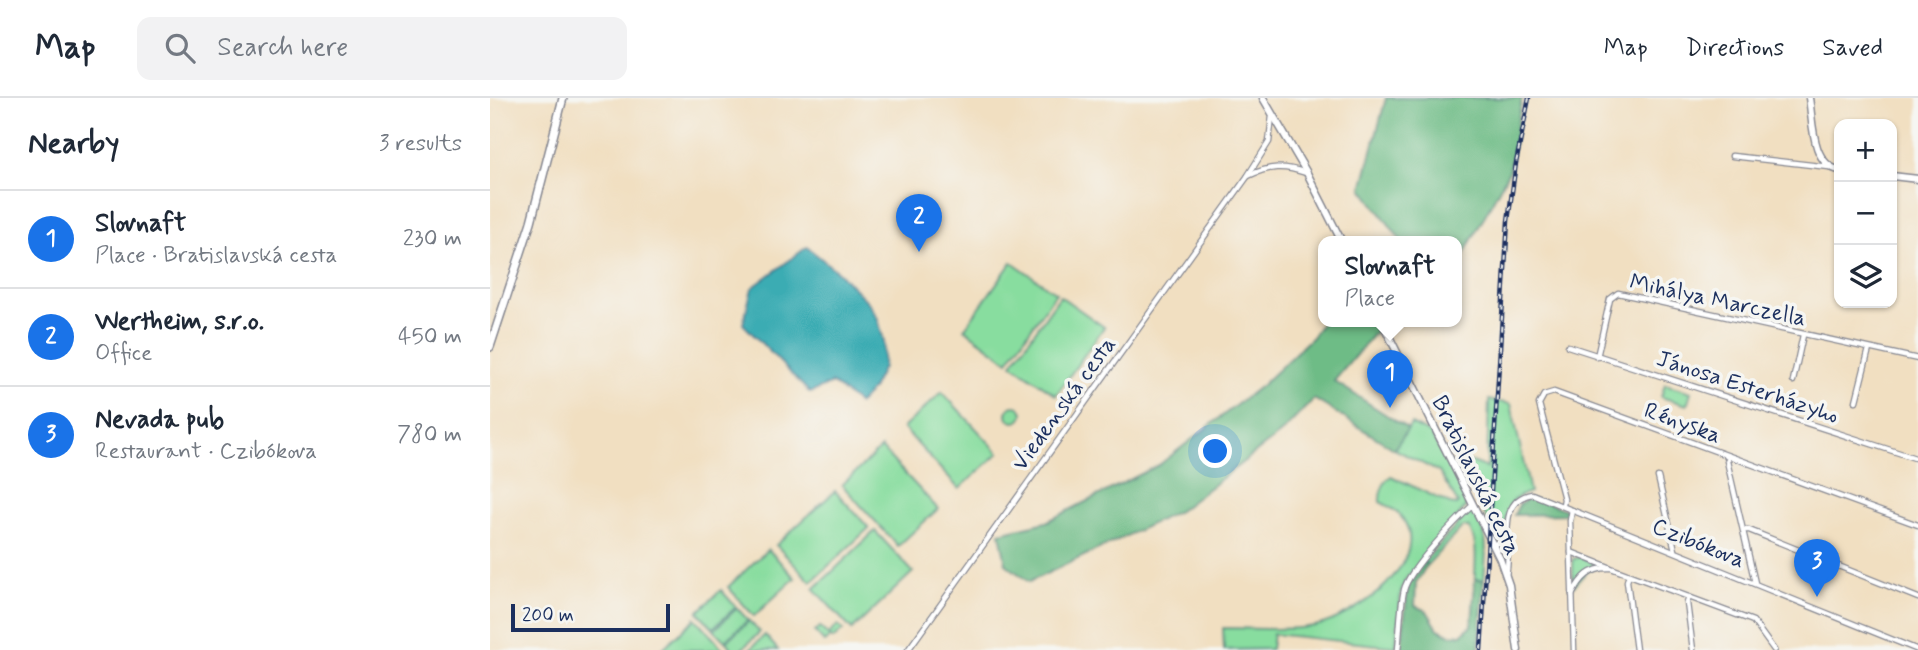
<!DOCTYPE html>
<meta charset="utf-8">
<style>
body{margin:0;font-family:Mynerve,sans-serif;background:#f2f2f3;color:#1f2937}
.controls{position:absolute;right:21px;top:21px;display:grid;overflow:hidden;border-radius:14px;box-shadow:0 2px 5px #0004}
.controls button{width:63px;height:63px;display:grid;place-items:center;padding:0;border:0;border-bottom:2px solid #e0e1e3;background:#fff;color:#1f2937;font:35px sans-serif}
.scale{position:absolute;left:21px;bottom:18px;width:159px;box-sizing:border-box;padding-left:7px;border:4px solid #1b2f5e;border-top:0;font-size:19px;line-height:24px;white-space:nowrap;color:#1b2f5e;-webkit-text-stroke:5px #f6f6f2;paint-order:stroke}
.you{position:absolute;left:726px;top:354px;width:24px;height:24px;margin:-18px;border:5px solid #fff;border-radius:50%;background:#1a73e8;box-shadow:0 0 0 10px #1a73e833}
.badge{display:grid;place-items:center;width:46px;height:46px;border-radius:50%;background:#1a73e8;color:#fff;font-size:23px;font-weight:700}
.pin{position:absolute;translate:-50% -58px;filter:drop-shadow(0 2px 4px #0008)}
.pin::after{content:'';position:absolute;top:37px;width:24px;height:21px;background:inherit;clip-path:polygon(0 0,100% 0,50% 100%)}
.popup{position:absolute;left:828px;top:138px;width:144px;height:91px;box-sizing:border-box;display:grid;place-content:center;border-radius:14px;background:#fff;filter:drop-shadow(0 2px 5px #0005);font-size:23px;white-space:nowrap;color:#747a83}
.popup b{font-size:26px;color:#1f2937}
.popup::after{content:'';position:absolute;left:50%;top:100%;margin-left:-14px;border:14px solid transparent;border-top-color:#fff}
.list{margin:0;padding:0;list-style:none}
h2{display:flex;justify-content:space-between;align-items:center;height:91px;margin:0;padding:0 28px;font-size:30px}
h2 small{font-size:23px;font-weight:400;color:#747a83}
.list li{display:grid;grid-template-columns:46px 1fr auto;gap:21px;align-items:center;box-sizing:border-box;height:98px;padding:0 28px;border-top:2px solid #e0e1e3}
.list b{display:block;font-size:26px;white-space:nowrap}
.list p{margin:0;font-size:23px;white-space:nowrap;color:#747a83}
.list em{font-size:23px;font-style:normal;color:#747a83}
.icon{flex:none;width:38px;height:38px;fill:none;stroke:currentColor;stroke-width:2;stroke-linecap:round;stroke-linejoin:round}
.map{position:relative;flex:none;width:1428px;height:552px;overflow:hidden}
header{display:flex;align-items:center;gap:42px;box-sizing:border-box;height:98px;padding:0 35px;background:#fff;border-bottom:2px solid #e0e1e3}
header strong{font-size:33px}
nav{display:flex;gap:38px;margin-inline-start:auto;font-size:24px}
.search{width:490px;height:63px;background:#f2f2f3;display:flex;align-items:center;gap:18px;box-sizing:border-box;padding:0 24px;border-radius:14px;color:#747a83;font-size:26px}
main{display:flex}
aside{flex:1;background:#fff}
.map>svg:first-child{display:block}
.green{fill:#88dd9f;stroke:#52867e;stroke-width:2}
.forest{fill:#6ebc86;stroke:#447672;stroke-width:2}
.water{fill:#3bacb3;stroke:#2b6e88;stroke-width:2}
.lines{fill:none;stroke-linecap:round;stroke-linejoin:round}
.minor-casing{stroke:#868790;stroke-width:7}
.tertiary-casing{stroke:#868790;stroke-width:9}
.primary-casing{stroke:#868790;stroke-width:10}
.minor{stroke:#fff;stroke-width:4.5}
.tertiary{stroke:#fff;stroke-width:6}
.primary{stroke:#fff;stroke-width:7}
.rail-casing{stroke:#1b2f5e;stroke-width:4.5}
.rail{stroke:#f6f6f2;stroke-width:2;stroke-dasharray:5;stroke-linecap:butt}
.labels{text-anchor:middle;stroke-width:7;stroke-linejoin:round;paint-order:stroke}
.street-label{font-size:23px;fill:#1b2f5e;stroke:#f6f6f2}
</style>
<header>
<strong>Map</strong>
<div class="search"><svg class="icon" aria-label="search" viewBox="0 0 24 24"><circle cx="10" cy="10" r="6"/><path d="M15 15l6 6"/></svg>Search here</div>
<nav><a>Map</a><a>Directions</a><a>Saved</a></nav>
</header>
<main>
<aside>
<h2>Nearby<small>3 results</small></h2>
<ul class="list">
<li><span class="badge">1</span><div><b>Slovnaft</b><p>Place · Bratislavská cesta</p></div><em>230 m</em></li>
<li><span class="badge">2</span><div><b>Wertheim, s.r.o.</b><p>Office</p></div><em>450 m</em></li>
<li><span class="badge">3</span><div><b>Nevada pub</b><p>Restaurant · Czibókova</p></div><em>780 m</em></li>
</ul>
</aside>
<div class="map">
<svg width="1428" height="552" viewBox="0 0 1428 552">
<rect width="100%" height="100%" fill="#f6f6f2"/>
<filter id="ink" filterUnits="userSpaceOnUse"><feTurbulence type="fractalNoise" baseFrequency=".0143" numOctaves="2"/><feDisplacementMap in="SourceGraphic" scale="14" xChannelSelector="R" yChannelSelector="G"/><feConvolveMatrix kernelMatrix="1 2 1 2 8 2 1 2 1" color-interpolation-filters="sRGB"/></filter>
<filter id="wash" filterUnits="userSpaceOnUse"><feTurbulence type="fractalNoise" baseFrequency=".00686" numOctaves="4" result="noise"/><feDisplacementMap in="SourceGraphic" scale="28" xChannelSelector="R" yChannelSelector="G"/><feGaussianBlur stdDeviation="1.57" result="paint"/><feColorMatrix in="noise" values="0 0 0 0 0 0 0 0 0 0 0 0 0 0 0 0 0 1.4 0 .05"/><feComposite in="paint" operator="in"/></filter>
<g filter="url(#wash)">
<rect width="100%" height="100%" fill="#f1dfc1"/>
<g class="green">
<path d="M 522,164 L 566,195 L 518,263 L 474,231 Z"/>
<path d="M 570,198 L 614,229 L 566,297 L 522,266 Z"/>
<path d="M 1175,286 L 1201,294 L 1197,307 L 1171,299 Z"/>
<path d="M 452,294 L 509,355 L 469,391 L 413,330 Z"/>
<path d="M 999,302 L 1021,306 L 1040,394 C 1012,402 1020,418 1011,437 L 1004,437 L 969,359 L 997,370 Z"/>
<circle cx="525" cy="316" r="8"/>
<path d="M 921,326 L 941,336 L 977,404 L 976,409 L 915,482 L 911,494 L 906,549 L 783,536 L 781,551 L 734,552 L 733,530 C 763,530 796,533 825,528 C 864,520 949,461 909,416 C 904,411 896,407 890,404 C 889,396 894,382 901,378 L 960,406 L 966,407 L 968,405 L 949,374 L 904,351 Z"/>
<path d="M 391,350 L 448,411 L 408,448 L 352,387 Z"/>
<path d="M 345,393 L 379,430 L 321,484 L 286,447 Z"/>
<path d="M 981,416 C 1002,428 995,462 994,482 L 985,481 C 985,463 989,444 978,429 L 972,429 L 937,467 L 934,464 L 976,417 Z"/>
<path d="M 385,433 L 423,474 L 362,532 L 324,491 Z"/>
<path d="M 278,451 L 305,480 L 264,518 L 238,489 Z"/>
<path d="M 1090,459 L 1110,468 L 1096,474 L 1083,489 L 1083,461 Z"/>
<path d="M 231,492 L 246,509 L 223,530 L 208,514 Z"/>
<path d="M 247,510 L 258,522 L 235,543 L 224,532 Z"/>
<path d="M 205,520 L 234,552 L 171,552 L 205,521 Z"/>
<path d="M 259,523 L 270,534 L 251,552 L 243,552 L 236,544 Z"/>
<path d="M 348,527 L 353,532 L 343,541 L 339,537 L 340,539 L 334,544 L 325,534 L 330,529 L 338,537 Z"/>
<path d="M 275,537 L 288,552 L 259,552 Z"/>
</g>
<g class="forest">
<path d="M 896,0 L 1032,0 L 1019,73 L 967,169 L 967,144 L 912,144 L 872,90 Z"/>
<path d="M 833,223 L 883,224 L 887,232 L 844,283 L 918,331 L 904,351 L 824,301 L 791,335 L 689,413 L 539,484 L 516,466 L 510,435 L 556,424 L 669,367 L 772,287 L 822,239 Z"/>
<path d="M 1038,401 L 1053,403 L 1076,412 L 1078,416 L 1024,417 L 1029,407 Z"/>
<path d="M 934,464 L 937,467 L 926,485 L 925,508 L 937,513 L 948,531 L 961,537 L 972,536 L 982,527 L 985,481 L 994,482 L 989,552 L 911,552 L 918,488 Z"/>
</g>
<path class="water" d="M 317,149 L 349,175 L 378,204 L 388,221 L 394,243 L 393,269 L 382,291 L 369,306 L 342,285 L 320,295 L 253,226 L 262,190 Z"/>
</g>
<g filter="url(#ink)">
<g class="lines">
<g class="minor-casing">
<g id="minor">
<path d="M 1242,58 L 1339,69"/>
<path d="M 758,78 C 779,68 794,67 816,75"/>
<path d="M 1078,248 L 1428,361"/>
<path d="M 1107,259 L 1120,201 L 1128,195 L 1428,261"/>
<path d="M 1303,283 L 1313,237"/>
<path d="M 1366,303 L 1379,251"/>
<path d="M 1239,359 L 1237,363 L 1265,485"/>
<path d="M 1168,379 L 1185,452"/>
<path d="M 1073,407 L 1074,401 L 1049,306 L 1054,297 L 1064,294 L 1428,427"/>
<path d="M 1082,412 L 1080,423 L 1084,552"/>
<path d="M 1254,432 L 1259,432 L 1428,500"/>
<path d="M 1003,447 L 1013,442 L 1017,434"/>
<path d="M 1081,454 L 1119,469"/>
<path d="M 1016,477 C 1023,450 1004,403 1042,396 L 1428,552"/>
<path d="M 1139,477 L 1137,483 L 1146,552"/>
<path d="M 1082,497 C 1091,479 1101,469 1121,470 L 1263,523 L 1284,552"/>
<path d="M 1199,499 L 1197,505 L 1203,552"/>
<path d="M 418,552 L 757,79 L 779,44 L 782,18"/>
<path d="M 908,552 C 910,532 910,511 914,492 C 919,471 966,422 983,407"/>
</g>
</g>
<g class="tertiary-casing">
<g id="tertiary">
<path d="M 773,0 L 817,75 L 852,144"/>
<path d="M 1319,0 C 1323,23 1321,66 1349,72"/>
<path d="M 1402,78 L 1428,81"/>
<path d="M 892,224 L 1010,461 L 1019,487 L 1028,552"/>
</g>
</g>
<g class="primary-casing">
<path id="primary" d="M 0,249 L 41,124 L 73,0"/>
</g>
<use href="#minor" class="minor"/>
<use href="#tertiary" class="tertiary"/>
<use href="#primary" class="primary"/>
<g class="rail-casing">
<path id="rail" d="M 991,552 L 1018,123 L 1026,65 L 1039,0"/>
</g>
<use href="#rail" class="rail"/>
</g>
</g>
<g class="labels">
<g class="street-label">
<text transform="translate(1228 201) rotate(12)" y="8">Mihálya Marczella</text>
<text transform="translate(1258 288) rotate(18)" y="8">Jánosa Esterházyho</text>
<text transform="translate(573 305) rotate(-54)" y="8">Viedenská cesta</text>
<text transform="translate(1193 324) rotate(20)" y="8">Rényska</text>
<text transform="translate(987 377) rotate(64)" y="8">Bratislavská cesta</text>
<text transform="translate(1209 444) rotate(22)" y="8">Czibókova</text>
</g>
</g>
</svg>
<div class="controls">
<button>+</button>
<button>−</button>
<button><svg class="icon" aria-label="layers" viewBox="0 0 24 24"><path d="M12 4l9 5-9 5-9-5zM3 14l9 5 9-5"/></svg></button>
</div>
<div class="scale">200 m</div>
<div class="you"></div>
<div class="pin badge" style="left:900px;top:310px">1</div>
<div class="popup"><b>Slovnaft</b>Place</div>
<div class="pin badge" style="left:429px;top:154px">2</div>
<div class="pin badge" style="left:1327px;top:499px">3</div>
</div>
</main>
